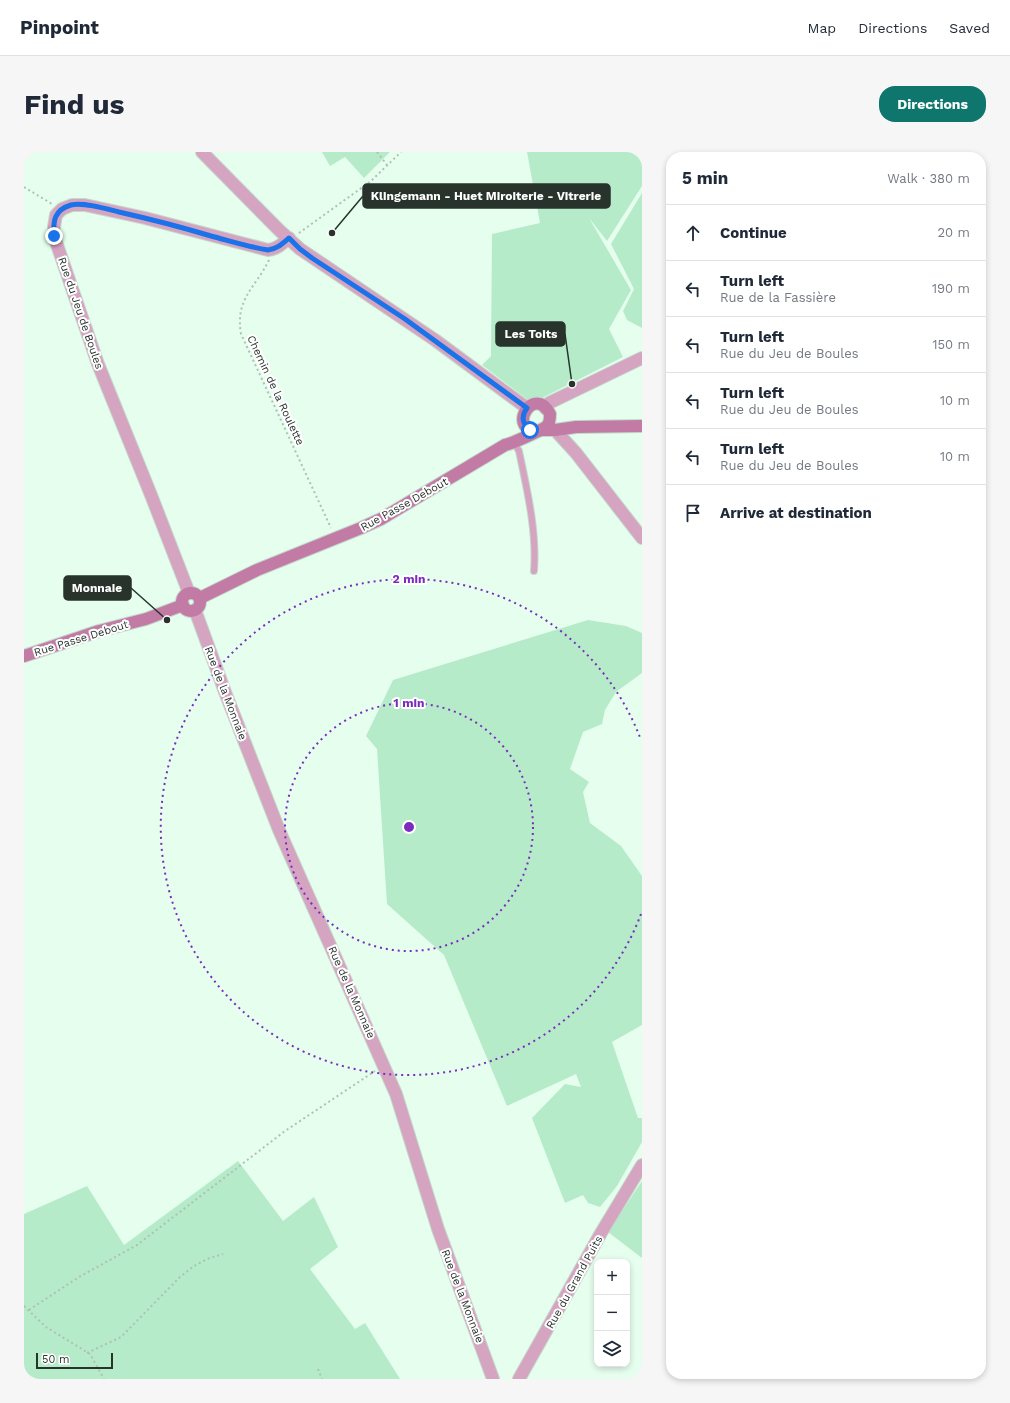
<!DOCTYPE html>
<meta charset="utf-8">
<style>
body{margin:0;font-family:"Work Sans",sans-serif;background:#f6f6f7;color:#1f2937}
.controls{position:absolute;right:12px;bottom:12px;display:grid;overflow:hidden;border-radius:8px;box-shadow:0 2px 6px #0003}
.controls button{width:36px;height:36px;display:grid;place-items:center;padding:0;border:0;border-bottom:1px solid #e0e1e3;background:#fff;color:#1f2937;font:20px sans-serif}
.scale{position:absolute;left:12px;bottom:10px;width:77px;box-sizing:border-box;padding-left:4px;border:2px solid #28332c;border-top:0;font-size:11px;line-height:14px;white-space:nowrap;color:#28332c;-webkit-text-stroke:3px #fff;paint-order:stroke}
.stop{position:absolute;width:12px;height:12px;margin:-9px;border:3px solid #1a73e8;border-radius:50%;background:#fff}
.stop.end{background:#1a73e8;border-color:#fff;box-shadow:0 1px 4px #0008}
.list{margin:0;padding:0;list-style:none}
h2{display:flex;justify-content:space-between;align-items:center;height:52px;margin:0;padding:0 16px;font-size:17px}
h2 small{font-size:13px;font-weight:400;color:#747a83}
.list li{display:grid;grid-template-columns:26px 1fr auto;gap:12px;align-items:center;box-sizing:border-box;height:56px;padding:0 16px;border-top:1px solid #e0e1e3}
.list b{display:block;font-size:15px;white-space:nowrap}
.list p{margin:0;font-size:13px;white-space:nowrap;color:#747a83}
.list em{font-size:13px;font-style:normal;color:#747a83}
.icon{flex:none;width:22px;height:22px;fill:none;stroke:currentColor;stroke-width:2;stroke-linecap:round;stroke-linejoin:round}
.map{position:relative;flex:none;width:618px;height:1227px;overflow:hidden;border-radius:16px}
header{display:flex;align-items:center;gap:24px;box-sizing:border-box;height:56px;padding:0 20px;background:#fff;border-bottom:1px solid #e0e1e3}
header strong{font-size:19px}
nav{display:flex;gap:22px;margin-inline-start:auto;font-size:14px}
.intro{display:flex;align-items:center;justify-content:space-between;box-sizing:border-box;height:96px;padding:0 24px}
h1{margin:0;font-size:28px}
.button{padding:10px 18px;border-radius:16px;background:#0f766e;color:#fff;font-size:14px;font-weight:700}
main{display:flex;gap:24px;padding:0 24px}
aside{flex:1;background:#fff;border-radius:16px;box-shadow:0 2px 6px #0003}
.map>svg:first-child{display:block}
.green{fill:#b6ebca}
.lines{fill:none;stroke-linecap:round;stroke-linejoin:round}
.lane-casing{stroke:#c4d9cb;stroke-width:8}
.street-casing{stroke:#c4d9cb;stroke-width:14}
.secondary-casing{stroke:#c4d9cb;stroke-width:14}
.path{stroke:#adc1b4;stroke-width:2;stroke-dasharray:2 3;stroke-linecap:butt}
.lane{stroke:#d5a4c0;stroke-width:6}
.street{stroke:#d5a4c0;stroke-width:12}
.secondary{stroke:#c17ba5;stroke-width:12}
.route{stroke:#1a73e8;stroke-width:5}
.ring{fill:none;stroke:#7b2cbf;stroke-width:2;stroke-dasharray:2 4}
.labels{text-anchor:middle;stroke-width:4;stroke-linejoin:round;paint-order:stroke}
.street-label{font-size:11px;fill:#28332c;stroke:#fff}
.centre{fill:#7b2cbf;stroke:#fff;stroke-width:2}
.ring-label{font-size:12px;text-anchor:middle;font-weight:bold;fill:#7b2cbf;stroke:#fff;stroke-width:4;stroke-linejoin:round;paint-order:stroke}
.leader{fill:none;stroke:#28332c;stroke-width:1.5}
.callout-dot{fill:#28332c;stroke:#fff;stroke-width:1.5}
.callout{fill:#28332c;stroke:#28332c;stroke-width:1.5}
.callout-label{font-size:12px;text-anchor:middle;font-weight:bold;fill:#fff}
</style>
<header>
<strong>Pinpoint</strong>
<nav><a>Map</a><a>Directions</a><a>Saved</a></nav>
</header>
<div class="intro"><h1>Find us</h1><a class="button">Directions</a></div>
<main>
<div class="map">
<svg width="618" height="1227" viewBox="0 0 618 1227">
<rect width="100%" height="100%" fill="#e6feee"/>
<g class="green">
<path d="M 298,0 L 366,0 L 340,26 L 321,5 L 306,14 Z"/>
<path d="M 503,0 L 618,0 L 618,34 L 583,89 L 565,66 L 607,138 L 585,177 L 599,205 L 516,247 L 503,247 L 458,213 L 467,204 L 468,82 L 516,71 Z"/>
<path d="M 618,41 L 618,176 L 603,168 L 599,159 L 610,137 L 587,92 Z"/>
<path d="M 564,468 L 602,474 L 618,481 L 618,521 L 592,540 L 581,558 L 578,572 L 559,580 L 546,617 L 565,630 L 559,640 L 566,671 L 597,694 L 618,724 L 618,873 L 588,890 L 614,966 L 618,966 L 618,990 L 593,1034 L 576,1055 L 564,1051 L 559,1043 L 541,1051 L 508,966 L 541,932 L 557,935 L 552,922 L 483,954 L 420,803 L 363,752 L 353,597 L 342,584 L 369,528 Z"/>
<path d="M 214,1009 L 259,1069 L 290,1045 L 314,1095 L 286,1117 L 331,1177 L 341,1171 L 376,1227 L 0,1227 L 0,1062 L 63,1034 L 100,1093 Z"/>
<path d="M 618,1029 L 618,1106 L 584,1080 Z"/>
</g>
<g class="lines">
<g class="lane-casing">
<path id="lane" d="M 490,291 L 495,299 C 503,338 513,379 510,419"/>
</g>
<g class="street-casing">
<g id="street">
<path d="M 178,0 L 255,78 L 276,97 L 411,188 L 503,256"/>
<path d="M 521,256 L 525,251 L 618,206"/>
<path d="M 531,278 L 552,301 L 618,386"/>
<path d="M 165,441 L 127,343 L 74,212 L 30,84 L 30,75 L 32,63 L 38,57 L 48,53 L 61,53 L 121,66 L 244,98 C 253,97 258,92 265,86"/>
<path d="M 171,458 L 201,540 L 255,678 L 372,942 L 414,1077 L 469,1227"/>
<path d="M 495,1227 L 577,1081 L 618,1013"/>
</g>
</g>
<g class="secondary-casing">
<g id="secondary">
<path d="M 519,278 L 531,278 L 552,275 L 618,274"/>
<circle cx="167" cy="450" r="9"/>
<path d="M 176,446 L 233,418 L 337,376 L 357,367 L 481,293 C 487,292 520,277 523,274 C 526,271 526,266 526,262 C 510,231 481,279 515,279"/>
<path d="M 0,504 L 75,479 L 122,467 L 159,453"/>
</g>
</g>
<g class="path">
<path d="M 353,0 L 363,13"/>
<path d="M 0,35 L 28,52"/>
<path d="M 275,81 L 347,29 L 377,0"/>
<path d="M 245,108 C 231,137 211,146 217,182 L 307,376"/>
<path d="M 0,1154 L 22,1175 L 66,1202 L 80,1227"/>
<path d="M 5,1158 L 55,1125 L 113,1093 L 261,979 L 351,919"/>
<path d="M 63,1201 L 97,1185 L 156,1125 L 170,1114 L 183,1107 L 199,1102"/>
<path d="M 294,1217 L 298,1227"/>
</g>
<use href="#lane" class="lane"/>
<use href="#street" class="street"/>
<use href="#secondary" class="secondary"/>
</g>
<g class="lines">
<path class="route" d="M 30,84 C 29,69 30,58 47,53 C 60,50 83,57 95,60 C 126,67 157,75 187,84 C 206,89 225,95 244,98 C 253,97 258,92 265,86 L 276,97 L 288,106 L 381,167 L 503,256 C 497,264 498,272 506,278"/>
</g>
<g class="ring">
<circle cx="385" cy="675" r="124"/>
<path d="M617 762A248 248 0 1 1 617 588"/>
</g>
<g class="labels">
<g class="street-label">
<text transform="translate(57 161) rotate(71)" y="4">Rue du Jeu de Boules</text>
<text transform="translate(252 238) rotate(65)" y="4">Chemin de la Roulette</text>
<text transform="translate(380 352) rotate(-29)" y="4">Rue Passe Debout</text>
<text transform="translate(57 486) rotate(-17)" y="4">Rue Passe Debout</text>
<text transform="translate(202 541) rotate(69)" y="4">Rue de la Monnaie</text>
<text transform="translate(328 840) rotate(66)" y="4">Rue de la Monnaie</text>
<text transform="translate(550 1130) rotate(-61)" y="4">Rue du Grand Puits</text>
<text transform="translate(439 1144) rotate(69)" y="4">Rue de la Monnaie</text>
</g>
</g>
<circle cx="385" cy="675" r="6" class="centre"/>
<g class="ring-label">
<text x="385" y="431">2 min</text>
<text x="385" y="555">1 min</text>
</g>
<path class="leader" d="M308 81L339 44M548 232L541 182M143 468L107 436"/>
<g class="callout-dot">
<circle cx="308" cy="81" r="4"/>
<circle cx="548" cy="232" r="4"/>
<circle cx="143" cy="468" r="4"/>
</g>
<g class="callout">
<rect x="339" y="32" width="247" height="24" rx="4"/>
<rect x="472" y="170" width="69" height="24" rx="4"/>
<rect x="40" y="424" width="67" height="24" rx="4"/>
</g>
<g class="callout-label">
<text x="462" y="48">Klingemann - Huet Miroiterie - Vitrerie</text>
<text x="507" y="186">Les Toits</text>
<text x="73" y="440">Monnaie</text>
</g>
</svg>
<div class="controls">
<button>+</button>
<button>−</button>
<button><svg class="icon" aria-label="layers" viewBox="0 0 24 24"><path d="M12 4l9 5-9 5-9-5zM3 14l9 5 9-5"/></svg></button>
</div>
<div class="scale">50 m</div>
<div class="stop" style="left:506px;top:278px"></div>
<div class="stop end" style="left:30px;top:84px"></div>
</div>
<aside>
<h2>5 min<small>Walk · 380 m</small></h2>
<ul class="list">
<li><svg class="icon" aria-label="ahead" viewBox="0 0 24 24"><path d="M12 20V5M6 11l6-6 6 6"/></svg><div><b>Continue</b></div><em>20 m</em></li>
<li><svg class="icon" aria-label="left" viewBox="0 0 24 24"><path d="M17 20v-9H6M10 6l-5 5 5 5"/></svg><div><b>Turn left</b><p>Rue de la Fassière</p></div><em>190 m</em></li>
<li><svg class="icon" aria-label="left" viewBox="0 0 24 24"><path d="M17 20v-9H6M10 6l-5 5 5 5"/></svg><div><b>Turn left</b><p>Rue du Jeu de Boules</p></div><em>150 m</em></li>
<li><svg class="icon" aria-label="left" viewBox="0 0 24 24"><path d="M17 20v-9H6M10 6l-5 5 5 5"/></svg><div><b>Turn left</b><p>Rue du Jeu de Boules</p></div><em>10 m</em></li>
<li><svg class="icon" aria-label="left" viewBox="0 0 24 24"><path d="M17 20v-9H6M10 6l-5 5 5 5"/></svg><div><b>Turn left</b><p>Rue du Jeu de Boules</p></div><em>10 m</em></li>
<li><svg class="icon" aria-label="arrive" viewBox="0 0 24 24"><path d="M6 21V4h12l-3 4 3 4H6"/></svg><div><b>Arrive at destination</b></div></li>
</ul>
</aside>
</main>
